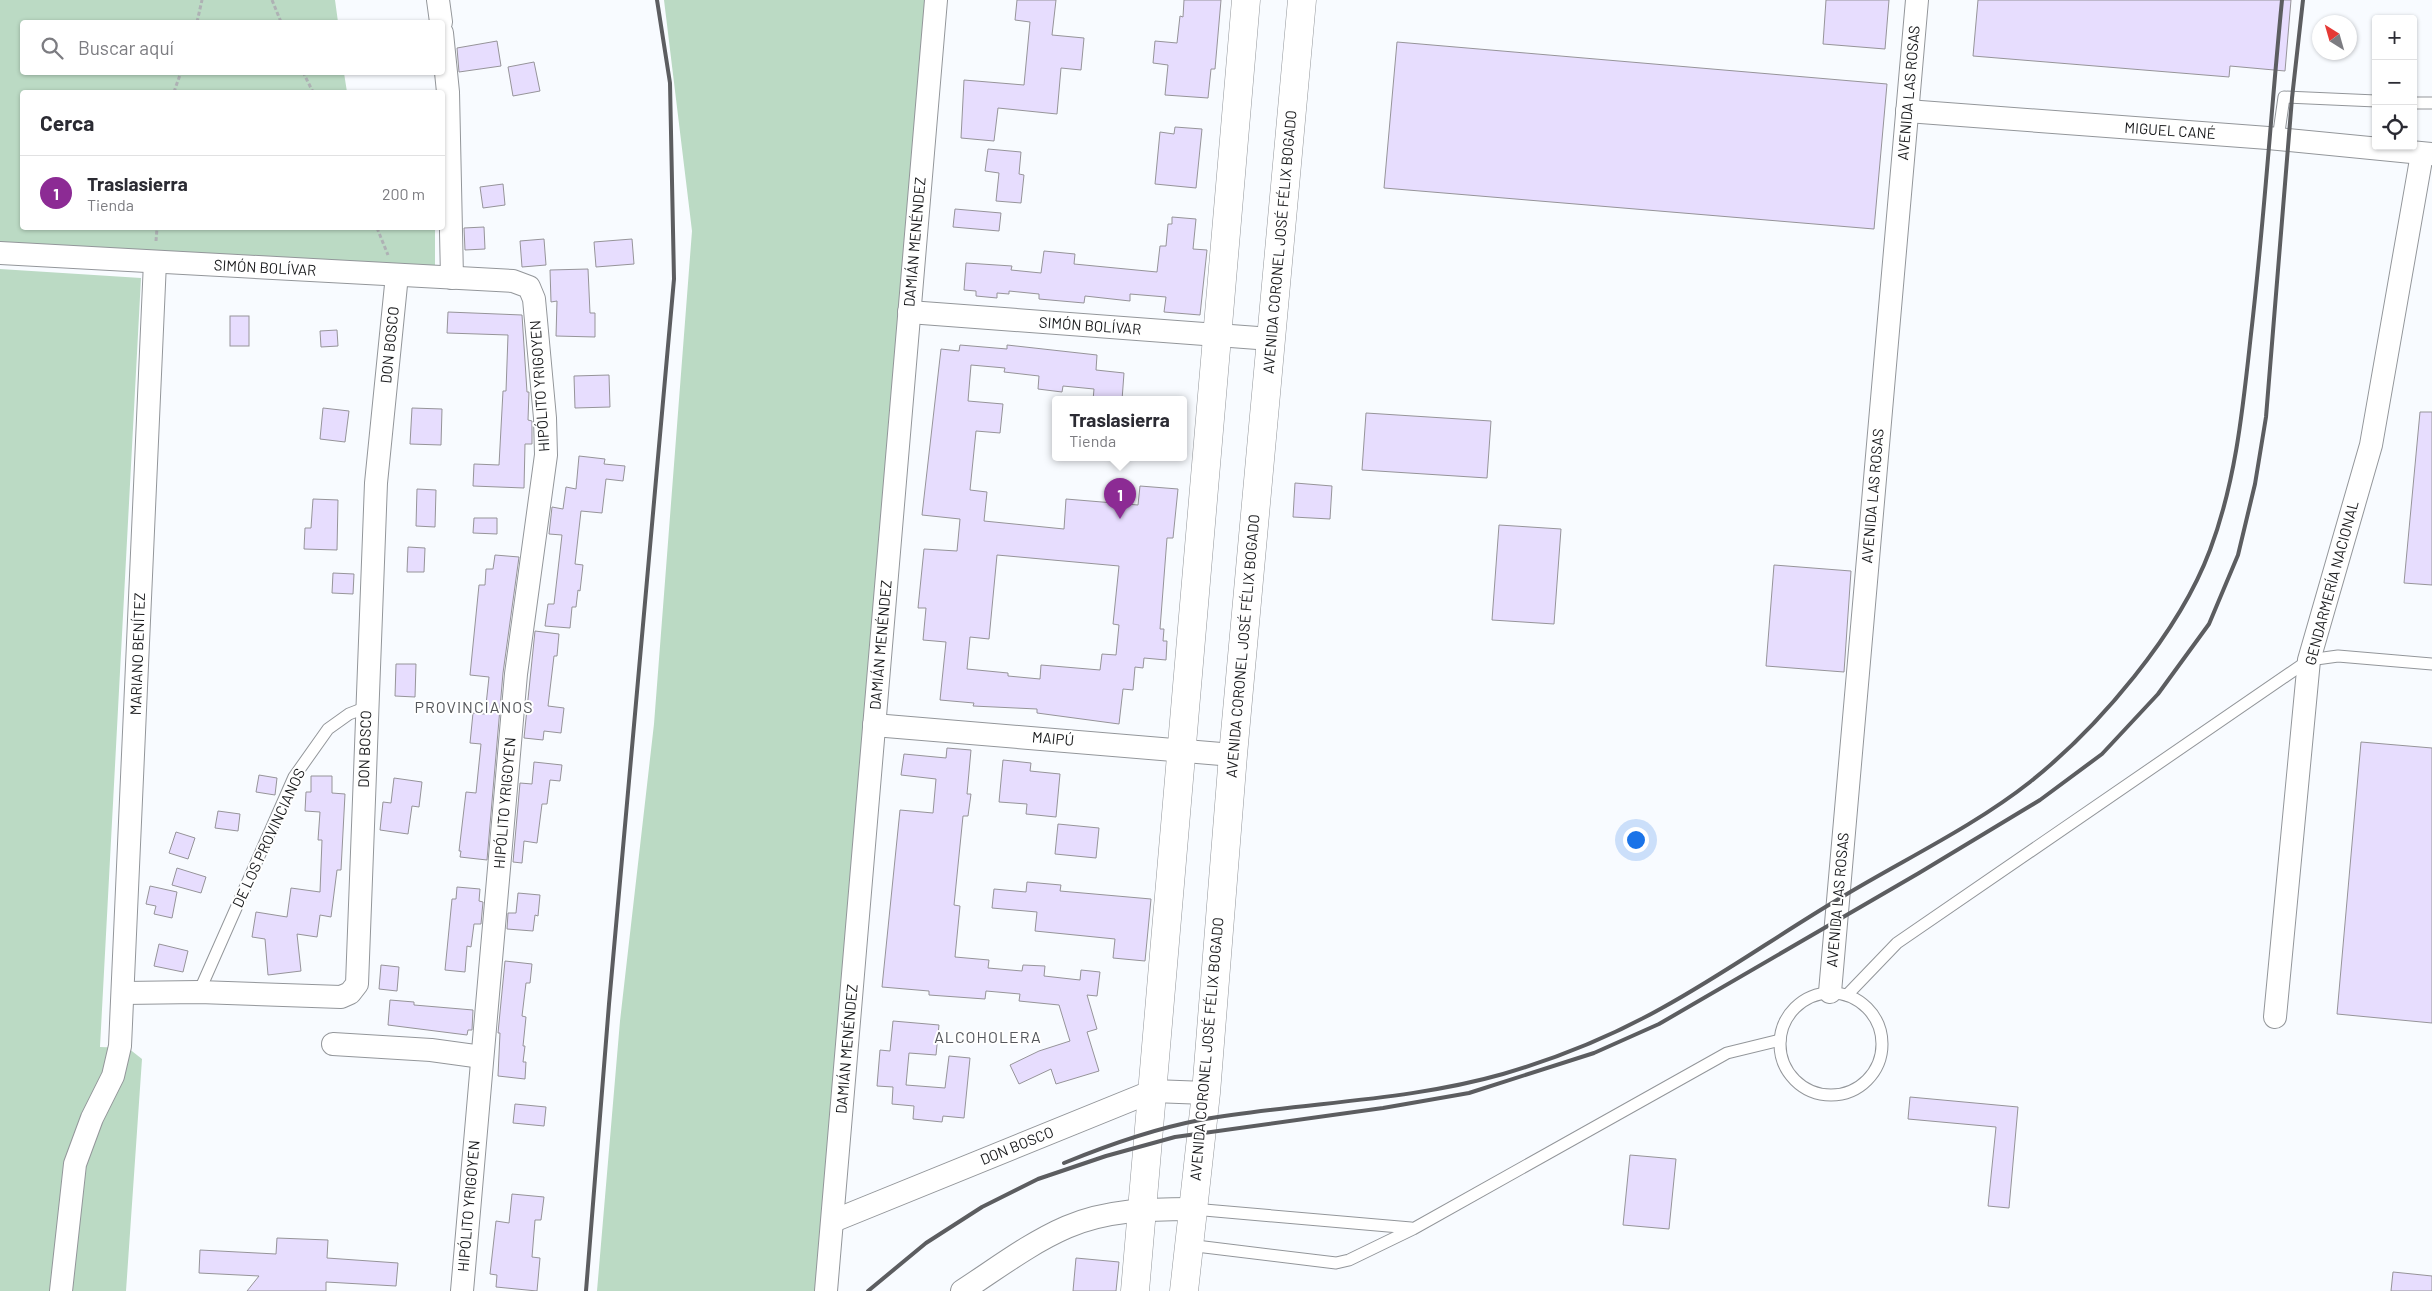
<!DOCTYPE html>
<html lang="es">
<meta charset="utf-8">
<style>
body{margin:0;font-family:Barlow,sans-serif;background:#f7f7f7;color:#2b2b33}
.controls{position:absolute;right:15px;top:15px;display:grid;overflow:hidden;border-radius:5px;box-shadow:0 1px 4px #0004}
.controls button{width:45px;height:45px;display:grid;place-items:center;padding:0;border:0;border-bottom:1px solid #e1e1e2;background:#fff;color:#2b2b33;font:25px sans-serif}
.compass{position:absolute;left:2312px;top:15px;width:45px;height:45px;border-radius:50%;background:#fff;box-shadow:0 1px 4px #0004;rotate:323deg}
.you{position:absolute;left:1635px;top:839px;width:18px;height:18px;margin:-12px;border:4px solid #fff;border-radius:50%;background:#1a73e8;box-shadow:0 0 0 8px #1a73e833}
.badge{display:grid;place-items:center;width:32px;height:32px;border-radius:50%;background:#8c2b94;color:#fff;font-size:16px;font-weight:700}
.pin{position:absolute;translate:-50% -41px;filter:drop-shadow(0 1px 2px #0008)}
.pin::after{content:'';position:absolute;top:26px;width:18px;height:15px;background:inherit;clip-path:polygon(0 0,100% 0,50% 100%)}
.popup{position:absolute;left:1052px;top:396px;width:135px;height:65px;box-sizing:border-box;display:grid;place-content:center;border-radius:5px;background:#fff;filter:drop-shadow(0 1px 4px #0005);font-size:16px;white-space:nowrap;color:#7c7c81}
.popup b{font-size:19px;color:#2b2b33}
.popup::after{content:'';position:absolute;left:50%;top:100%;margin-left:-10px;border:10px solid transparent;border-top-color:#fff}
.list{margin:0;padding:0;list-style:none}
h2{display:flex;justify-content:space-between;align-items:center;height:65px;margin:0;padding:0 20px;font-size:21px}
h2 small{font-size:16px;font-weight:400;color:#7c7c81}
.list li{display:grid;grid-template-columns:32px 1fr auto;gap:15px;align-items:center;box-sizing:border-box;height:75px;padding:0 20px;border-top:1px solid #e1e1e2}
.list b{display:block;font-size:19px;white-space:nowrap}
.list p{margin:0;font-size:16px;white-space:nowrap;color:#7c7c81}
.list em{font-size:16px;font-style:normal;color:#7c7c81}
.icon{flex:none;width:28px;height:28px;fill:none;stroke:currentColor;stroke-width:2;stroke-linecap:round;stroke-linejoin:round}
.map{position:relative;flex:none;width:2432px;height:1291px;overflow:hidden}
.search{position:absolute;background:#fff;box-shadow:0 1px 4px #0004;left:20px;top:20px;width:425px;height:55px;display:flex;align-items:center;gap:12px;box-sizing:border-box;padding:0 18px;border-radius:5px;color:#7c7c81;font-size:19px}
.panel{position:absolute;background:#fff;box-shadow:0 1px 4px #0004;left:20px;top:90px;width:425px;height:140px;border-radius:5px}
.map>svg:first-child{display:block}
.green{fill:#bbdac4}
.building{fill:#e7ddfe;stroke:#969499;fill-rule:evenodd}
.lines{fill:none;stroke-linecap:round;stroke-linejoin:round}
.service-casing{stroke:#93969a;stroke-width:13}
.minor-casing{stroke:#93969a;stroke-width:24}
.secondary-casing{stroke:#93969a;stroke-width:29}
.path{stroke:#aeb1b4;stroke-width:3;stroke-dasharray:4 2.5;stroke-linecap:butt}
.service{stroke:#fff;stroke-width:11}
.minor{stroke:#fff;stroke-width:22}
.secondary{stroke:#fff;stroke-width:28}
.rail{stroke:#5c5d60;stroke-width:4}
.labels{text-anchor:middle;stroke-width:4;stroke-linejoin:round;paint-order:stroke}
.street-label{font-size:15px;fill:#191a1c;stroke:#fff}
.neighbourhood-label{font-size:16px;letter-spacing:1px;fill:#54565a;stroke:#fff}
</style>
<div class="map">
<svg width="2432" height="1291" viewBox="0 0 2432 1291">
<rect width="100%" height="100%" fill="#f8fbff"/>
<g class="green">
<path d="M 0,0 L 335,0 L 338,22 L 22,22 L 22,72 L 344,73 L 347,92 L 22,92 L 22,228 L 435,228 L 435,269 L 0,246 Z"/>
<path d="M 664,0 L 927,0 L 816,1291 L 597,1291 L 620,1021 L 654,724 L 692,231 Z"/>
<path d="M 0,269 L 141,278 L 100,1047 L 128,1048 L 142,1059 L 126,1291 L 0,1291 Z"/>
</g>
<g class="building">
<path d="M 1017,0 L 1056,0 L 1052,35 L 1084,38 L 1081,70 L 1061,68 L 1057,114 L 998,108 L 994,141 L 961,138 L 964,80 L 1024,85 L 1030,22 L 1015,20 Z"/>
<path d="M 1184,0 L 1221,0 L 1215,69 L 1211,69 L 1208,98 L 1165,95 L 1168,65 L 1153,63 L 1155,41 L 1177,43 L 1180,16 L 1183,17 Z"/>
<path d="M 1826,0 L 1889,0 L 1885,49 L 1823,44 Z"/>
<path d="M 1978,0 L 2291,0 L 2285,71 L 2230,66 L 2229,77 L 1973,56 Z"/>
<path d="M 497,41 L 501,66 L 459,72 L 457,48 Z"/>
<path d="M 1397,42 L 1887,84 L 1874,229 L 1384,188 Z"/>
<path d="M 534,62 L 540,91 L 513,96 L 508,67 Z"/>
<path d="M 1175,127 L 1202,129 L 1196,188 L 1155,184 L 1160,132 L 1174,134 Z"/>
<path d="M 988,149 L 1021,152 L 1019,174 L 1024,175 L 1021,203 L 996,201 L 999,173 L 985,171 Z"/>
<path d="M 503,184 L 505,205 L 483,208 L 480,187 Z"/>
<path d="M 955,209 L 1001,213 L 999,231 L 953,227 Z"/>
<path d="M 1172,217 L 1196,219 L 1193,249 L 1207,250 L 1200,315 L 1164,312 L 1166,297 L 1130,294 L 1130,301 L 1085,296 L 1084,303 L 1039,299 L 1039,294 L 1009,291 L 1009,294 L 997,293 L 997,298 L 976,296 L 976,291 L 964,290 L 966,263 L 1012,266 L 1011,270 L 1041,273 L 1044,251 L 1075,254 L 1074,264 L 1157,272 L 1160,246 L 1166,246 L 1168,224 L 1172,224 Z"/>
<path d="M 484,227 L 485,249 L 465,250 L 464,228 Z"/>
<path d="M 544,239 L 546,265 L 522,267 L 520,241 Z"/>
<path d="M 632,239 L 634,264 L 596,267 L 594,242 Z"/>
<path d="M 588,269 L 590,313 L 595,313 L 595,337 L 556,336 L 557,301 L 551,302 L 550,270 Z"/>
<path d="M 448,312 L 522,315 L 527,392 L 529,392 L 528,420 L 532,421 L 532,444 L 525,444 L 524,488 L 473,486 L 474,464 L 499,465 L 503,391 L 506,391 L 508,335 L 447,333 Z"/>
<rect x="230" y="316" width="19" height="30"/>
<path d="M 337,330 L 338,346 L 321,347 L 320,331 Z"/>
<path d="M 960,345 L 1007,349 L 1007,345 L 1097,355 L 1096,370 L 1124,373 L 1122,400 L 1093,400 L 1094,389 L 1063,386 L 1062,392 L 1038,389 L 1039,376 L 1004,372 L 1005,368 L 971,365 L 968,401 L 1003,404 L 1000,433 L 976,431 L 970,490 L 987,492 L 984,521 L 1064,529 L 1066,499 L 1138,505 L 1140,486 L 1178,489 L 1173,538 L 1167,538 L 1160,629 L 1164,629 L 1163,641 L 1167,641 L 1166,660 L 1144,658 L 1143,668 L 1135,667 L 1133,690 L 1123,689 L 1119,724 L 1037,713 L 1037,709 L 973,706 L 974,703 L 940,700 L 946,642 L 923,640 L 926,608 L 918,608 L 924,549 L 957,551 L 960,519 L 922,515 L 941,349 L 959,351 ZM 997,555 L 1119,566 L 1113,624 L 1119,625 L 1116,655 L 1102,654 L 1100,670 L 1041,665 L 1040,679 L 1008,676 L 1008,673 L 967,669 L 970,637 L 989,639 Z"/>
<path d="M 609,375 L 610,407 L 575,408 L 574,376 Z"/>
<path d="M 323,408 L 349,411 L 345,442 L 320,439 Z"/>
<path d="M 412,408 L 442,409 L 441,445 L 410,444 Z"/>
<path d="M 2420,412 L 2432,412 L 2432,585 L 2404,583 Z"/>
<path d="M 1366,413 L 1491,421 L 1487,478 L 1362,470 Z"/>
<path d="M 579,456 L 605,459 L 604,464 L 625,466 L 623,481 L 606,479 L 602,513 L 581,511 L 575,564 L 583,565 L 580,591 L 578,590 L 576,607 L 572,607 L 570,628 L 545,626 L 548,604 L 554,604 L 562,535 L 549,534 L 552,507 L 563,509 L 566,487 L 576,489 Z"/>
<path d="M 1295,483 L 1332,486 L 1330,519 L 1293,517 Z"/>
<path d="M 417,489 L 436,490 L 435,527 L 416,526 Z"/>
<path d="M 313,499 L 338,500 L 337,550 L 304,549 L 305,528 L 311,528 Z"/>
<path d="M 474,518 L 497,518 L 497,534 L 473,533 Z"/>
<path d="M 1499,525 L 1561,529 L 1554,624 L 1492,620 Z"/>
<path d="M 408,547 L 425,548 L 424,572 L 407,572 Z"/>
<path d="M 495,555 L 519,557 L 503,673 L 487,860 L 460,857 L 461,851 L 459,851 L 466,792 L 476,793 L 481,744 L 470,743 L 473,713 L 485,714 L 489,677 L 470,675 L 479,585 L 485,585 L 486,569 L 493,569 Z"/>
<path d="M 1774,565 L 1851,571 L 1844,672 L 1766,666 Z"/>
<path d="M 333,573 L 354,574 L 353,594 L 332,593 Z"/>
<path d="M 535,631 L 559,634 L 557,656 L 554,656 L 548,706 L 564,708 L 561,733 L 544,731 L 543,740 L 524,738 Z"/>
<path d="M 396,664 L 416,664 L 415,697 L 395,696 Z"/>
<path d="M 2361,742 L 2432,748 L 2432,1023 L 2337,1014 Z"/>
<path d="M 947,748 L 971,750 L 967,794 L 971,794 L 968,816 L 963,816 L 954,905 L 960,906 L 955,957 L 989,960 L 988,968 L 1022,971 L 1023,965 L 1045,966 L 1044,976 L 1080,980 L 1081,970 L 1100,972 L 1097,996 L 1087,995 L 1097,1029 L 1087,1032 L 1099,1071 L 1056,1084 L 1051,1069 L 1019,1084 L 1010,1065 L 1039,1051 L 1070,1041 L 1059,1005 L 1019,1001 L 1020,994 L 986,991 L 985,999 L 929,995 L 929,991 L 882,987 L 900,810 L 933,813 L 936,779 L 901,775 L 904,754 L 946,758 Z"/>
<path d="M 1003,760 L 1031,763 L 1030,771 L 1060,774 L 1056,817 L 1026,814 L 1027,804 L 999,802 Z"/>
<path d="M 534,762 L 562,765 L 560,781 L 550,780 L 547,804 L 542,804 L 537,843 L 524,841 L 522,863 L 513,862 L 520,783 L 532,784 Z"/>
<path d="M 259,775 L 277,778 L 275,795 L 256,792 Z"/>
<path d="M 311,776 L 332,776 L 332,793 L 345,794 L 341,870 L 337,870 L 331,917 L 320,915 L 317,937 L 297,934 L 301,971 L 268,975 L 265,939 L 252,937 L 256,912 L 287,917 L 291,888 L 320,892 L 322,840 L 318,840 L 320,812 L 305,811 L 306,792 L 311,792 Z"/>
<path d="M 394,778 L 422,782 L 419,807 L 412,806 L 408,834 L 380,830 L 383,802 L 391,803 Z"/>
<path d="M 218,811 L 240,814 L 238,831 L 215,828 Z"/>
<path d="M 1058,824 L 1099,828 L 1096,858 L 1055,854 Z"/>
<path d="M 176,832 L 195,838 L 188,859 L 169,853 Z"/>
<path d="M 177,868 L 206,877 L 201,893 L 172,885 Z"/>
<path d="M 1027,882 L 1061,885 L 1060,891 L 1151,899 L 1145,961 L 1113,958 L 1115,939 L 1035,931 L 1037,912 L 992,908 L 994,889 L 1026,892 Z"/>
<path d="M 150,886 L 177,892 L 172,918 L 154,914 L 156,906 L 146,904 Z"/>
<path d="M 457,887 L 480,889 L 479,901 L 483,902 L 481,924 L 474,924 L 471,947 L 467,946 L 465,972 L 445,970 L 452,899 L 456,899 Z"/>
<path d="M 518,893 L 540,895 L 538,916 L 535,915 L 533,931 L 507,929 L 508,913 L 516,913 Z"/>
<path d="M 159,944 L 188,951 L 183,972 L 154,966 Z"/>
<path d="M 505,961 L 532,964 L 530,983 L 526,983 L 522,1016 L 526,1017 L 523,1046 L 525,1046 L 523,1062 L 526,1062 L 525,1079 L 498,1076 L 500,1033 L 498,1033 Z"/>
<path d="M 381,965 L 399,967 L 397,991 L 379,989 Z"/>
<path d="M 390,1000 L 414,1002 L 414,1005 L 473,1010 L 472,1030 L 468,1030 L 467,1035 L 388,1025 Z"/>
<path d="M 893,1021 L 939,1025 L 936,1055 L 909,1053 L 906,1085 L 945,1088 L 949,1056 L 970,1058 L 964,1118 L 943,1116 L 942,1122 L 913,1119 L 914,1106 L 892,1104 L 893,1087 L 877,1086 L 880,1050 L 890,1051 Z"/>
<path d="M 1910,1097 L 2018,1107 L 2009,1208 L 1988,1206 L 1996,1127 L 1908,1119 Z"/>
<path d="M 515,1104 L 546,1107 L 544,1126 L 513,1123 Z"/>
<path d="M 1630,1155 L 1676,1159 L 1669,1229 L 1623,1225 Z"/>
<path d="M 512,1194 L 544,1197 L 541,1220 L 535,1220 L 532,1257 L 540,1258 L 537,1291 L 496,1287 L 497,1275 L 490,1274 L 496,1221 L 509,1223 Z"/>
<path d="M 277,1238 L 328,1240 L 327,1258 L 398,1263 L 396,1286 L 326,1282 L 326,1291 L 247,1291 L 259,1276 L 199,1273 L 200,1250 L 276,1254 Z"/>
<path d="M 1076,1258 L 1119,1262 L 1116,1291 L 1073,1291 Z"/>
<path d="M 2393,1272 L 2432,1276 L 2432,1291 L 2391,1291 Z"/>
</g>
<g class="lines">
<g class="service-casing">
<g id="service">
<path d="M 2413,103 L 2432,103"/>
<path d="M 2278,139 L 2284,97 L 2376,101"/>
<path d="M 199,992 L 294,777 L 328,729 L 349,714 L 367,707"/>
<circle cx="1831" cy="1044" r="51"/>
<path d="M 1847,995 L 1897,943 L 2309,660 L 2338,656 L 2432,664"/>
<path d="M 1193,1209 L 1411,1228"/>
<path d="M 1188,1245 L 1336,1263 L 1349,1260 L 1413,1229 L 1727,1053 L 1780,1040"/>
</g>
</g>
<g class="minor-casing">
<g id="minor">
<path d="M 438,0 L 441,22"/>
<path d="M 442,33 L 448,92 L 452,278"/>
<path d="M 1907,111 L 2268,138 L 2432,154"/>
<path d="M 0,253 L 513,281 L 529,287 L 534,299 L 545,418 L 546,455 L 516,674 L 462,1291"/>
<path d="M 909,312 L 1271,339"/>
<path d="M 874,725 L 1233,755"/>
<path d="M 1830,992 L 1917,0"/>
<path d="M 123,993 L 199,992 L 341,997 L 350,993 L 357,984 L 376,483 L 397,275"/>
<path d="M 2275,1017 L 2309,660 L 2371,445 L 2422,154"/>
<path d="M 333,1044 L 431,1050 L 482,1057"/>
<path d="M 833,1221 L 1153,1091 L 1206,1093"/>
<path d="M 61,1291 L 75,1164 L 92,1118 L 113,1076 L 120,1046 L 155,262"/>
<path d="M 826,1291 L 936,0"/>
<path d="M 962,1291 C 996,1269 1030,1243 1067,1227 C 1106,1210 1150,1209 1191,1209"/>
</g>
</g>
<g class="secondary-casing">
<g id="secondary">
<path d="M 1135,1291 L 1246,0"/>
<path d="M 1184,1291 L 1206,1093 L 1233,755 L 1302,0"/>
</g>
</g>
<g class="path">
<path d="M 272,0 L 281,22"/>
<path d="M 197,22 L 202,0"/>
<path d="M 303,72 L 313,92"/>
<path d="M 174,92 L 181,72"/>
<path d="M 377,228 L 388,255"/>
<path d="M 156,241 L 157,228"/>
</g>
<use href="#service" class="service"/>
<use href="#minor" class="minor"/>
<use href="#secondary" class="secondary"/>
<g class="rail">
<path d="M 1064,1163 C 1108,1145 1153,1129 1200,1120 C 1301,1102 1405,1102 1503,1074 C 1558,1058 1612,1036 1662,1008 C 1724,974 1781,933 1842,897 C 1903,860 1973,827 2030,782 C 2099,727 2179,633 2210,550 C 2236,481 2243,407 2251,334 C 2264,223 2271,111 2282,0"/>
<path d="M 586,1291 L 609,1004 L 674,279 L 670,83 L 657,0"/>
<path d="M 868,1291 L 926,1243 L 982,1207 L 1038,1179 L 1106,1156 L 1175,1137 L 1383,1108 L 1469,1093 L 1594,1053 L 1659,1024 L 1919,873 L 2040,800 L 2102,754 L 2158,694 L 2209,624 L 2238,555 L 2255,484 L 2266,417 L 2292,98 L 2303,0"/>
</g>
</g>
<g class="labels">
<g class="street-label">
<text transform="translate(1909 93) rotate(-85)" y="5">AVENIDA LAS ROSAS</text>
<text transform="translate(2170 131) rotate(4)" y="5">MIGUEL CANÉ</text>
<text transform="translate(915 242) rotate(-85)" y="5">DAMIÁN MENÉNDEZ</text>
<text transform="translate(1280 242) rotate(-85)" y="5">AVENIDA CORONEL JOSÉ FÉLIX BOGADO</text>
<text transform="translate(265 268) rotate(3)" y="5">SIMÓN BOLÍVAR</text>
<text transform="translate(1090 326) rotate(4)" y="5">SIMÓN BOLÍVAR</text>
<text transform="translate(390 345) rotate(-84)" y="5">DON BOSCO</text>
<text transform="translate(540 386) rotate(-94)" y="5">HIPÓLITO YRIGOYEN</text>
<text transform="translate(1873 496) rotate(-85)" y="5">AVENIDA LAS ROSAS</text>
<text transform="translate(2332 583) rotate(-75)" y="5">GENDARMERÍA NACIONAL</text>
<text transform="translate(881 645) rotate(-85)" y="5">DAMIÁN MENÉNDEZ</text>
<text transform="translate(1243 646) rotate(-85)" y="5">AVENIDA CORONEL JOSÉ FÉLIX BOGADO</text>
<text transform="translate(138 654) rotate(-88)" y="5">MARIANO BENÍTEZ</text>
<text transform="translate(1053 739) rotate(5)" y="5">MAIPÚ</text>
<text transform="translate(365 749) rotate(-88)" y="5">DON BOSCO</text>
<text transform="translate(505 803) rotate(-85)" y="5">HIPÓLITO YRIGOYEN</text>
<text transform="translate(269 838) rotate(-65)" y="5">DE LOS PROVINCIANOS</text>
<text transform="translate(1838 900) rotate(-85)" y="5">AVENIDA LAS ROSAS</text>
<text transform="translate(847 1049) rotate(-85)" y="5">DAMIÁN MENÉNDEZ</text>
<text transform="translate(1207 1049) rotate(-85)" y="5">AVENIDA CORONEL JOSÉ FÉLIX BOGADO</text>
<text transform="translate(1017 1146) rotate(-22)" y="5">DON BOSCO</text>
<text transform="translate(469 1206) rotate(-85)" y="5">HIPÓLITO YRIGOYEN</text>
</g>
<g class="neighbourhood-label">
<text x="474" y="713">PROVINCIANOS</text>
<text x="988" y="1043">ALCOHOLERA</text>
</g>
</g>
</svg>
<div class="controls">
<button>+</button>
<button>−</button>
<button><svg class="icon" aria-label="locate" viewBox="0 0 24 24"><circle cx="12" cy="12" r="6"/><path d="M12 2v4M12 18v4M2 12h4M18 12h4"/></svg></button>
</div>
<svg class="compass" viewBox="-18 -18 36 36"><path d="M0-13l5 13h-10z" fill="#e53935"/><path d="M0 13l5-13h-10z" fill="#7c7c81"/></svg>
<div class="you"></div>
<div class="pin badge" style="left:1120px;top:519px">1</div>
<div class="popup"><b>Traslasierra</b>Tienda</div>
<div class="search"><svg class="icon" aria-label="search" viewBox="0 0 24 24"><circle cx="10" cy="10" r="6"/><path d="M15 15l6 6"/></svg>Buscar aquí</div>
<section class="panel">
<h2>Cerca<small></small></h2>
<ul class="list">
<li><span class="badge">1</span><div><b>Traslasierra</b><p>Tienda</p></div><em>200 m</em></li>
</ul>
</section>
</div>
